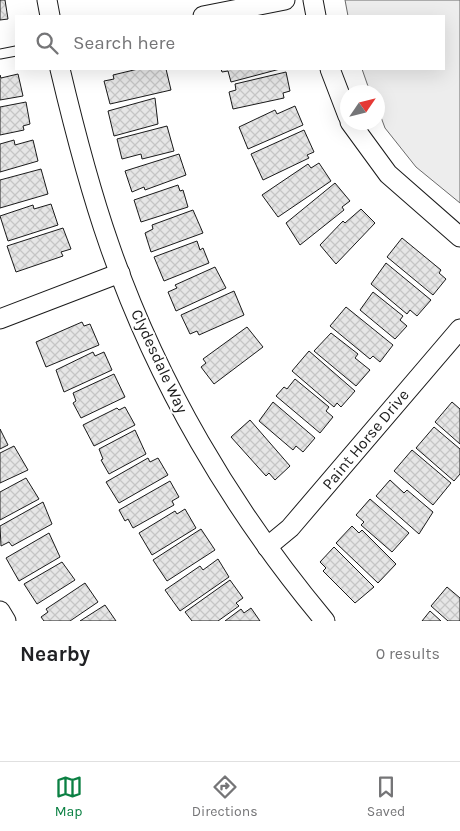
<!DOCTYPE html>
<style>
body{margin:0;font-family:Karla,sans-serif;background:#f2f2f2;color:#202124}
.compass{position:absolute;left:340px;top:85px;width:45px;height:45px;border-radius:50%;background:#fff;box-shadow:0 5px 20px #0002;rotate:55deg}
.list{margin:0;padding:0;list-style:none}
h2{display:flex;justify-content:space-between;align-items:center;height:65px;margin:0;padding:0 20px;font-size:21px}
h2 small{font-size:16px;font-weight:400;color:#757577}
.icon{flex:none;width:28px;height:28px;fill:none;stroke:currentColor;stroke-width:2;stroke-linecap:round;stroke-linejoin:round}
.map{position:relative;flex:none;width:460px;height:621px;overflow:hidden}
.search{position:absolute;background:#fff;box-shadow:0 5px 20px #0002;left:15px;right:15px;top:15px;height:55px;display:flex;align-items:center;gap:12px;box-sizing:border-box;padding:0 18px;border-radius:0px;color:#757577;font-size:19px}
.sheet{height:140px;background:#fff}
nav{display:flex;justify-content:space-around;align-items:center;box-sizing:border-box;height:70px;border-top:1px solid #e0e0e0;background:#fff;font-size:14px;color:#757577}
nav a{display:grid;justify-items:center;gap:2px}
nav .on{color:#0b8043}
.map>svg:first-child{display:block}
.built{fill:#ededed;stroke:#6a6a6a}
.building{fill:url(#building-cross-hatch);stroke:#1a1a1a}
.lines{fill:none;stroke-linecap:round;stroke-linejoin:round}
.lane-casing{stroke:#1a1a1a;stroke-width:11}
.street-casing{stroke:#1a1a1a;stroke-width:21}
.lane{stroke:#fff;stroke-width:9}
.street{stroke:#fff;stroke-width:19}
.labels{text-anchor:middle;stroke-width:4;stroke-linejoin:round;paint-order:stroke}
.street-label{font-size:16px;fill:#1a1a1a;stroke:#fff}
</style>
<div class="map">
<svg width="460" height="621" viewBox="0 0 460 621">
<defs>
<pattern id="building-cross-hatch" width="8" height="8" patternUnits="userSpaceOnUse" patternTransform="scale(1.25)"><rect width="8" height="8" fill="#e6e6e6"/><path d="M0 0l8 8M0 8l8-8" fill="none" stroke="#c5c5c5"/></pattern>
</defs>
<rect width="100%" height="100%" fill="#fff"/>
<path class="built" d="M 345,0 L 460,0 L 460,203 L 416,167 L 385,128 L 378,109 L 378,92 L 370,92 L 362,69 L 444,69 L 444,16 L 348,16 Z"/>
<g class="building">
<path d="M 0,0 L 5,0 L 8,19 L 0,20 Z"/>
<path d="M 138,69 L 166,69 L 171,90 L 110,104 L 104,81 L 114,79 L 113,75 Z"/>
<path d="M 221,69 L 280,69 L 231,82 L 228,71 L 222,72 Z"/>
<path d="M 286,72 L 290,91 L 283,93 L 284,98 L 233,109 L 229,92 L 236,90 L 235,84 Z"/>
<path d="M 18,74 L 23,96 L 0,100 L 0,75 L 1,78 Z"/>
<path d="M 155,98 L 158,124 L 114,136 L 108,111 Z"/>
<path d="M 26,102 L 30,124 L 23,126 L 24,130 L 0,135 L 0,107 Z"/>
<path d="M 295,106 L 303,125 L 248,149 L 239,127 L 275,110 L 277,114 Z"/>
<path d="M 167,126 L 174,151 L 142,159 L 141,154 L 122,159 L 117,139 Z"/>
<path d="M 304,130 L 314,152 L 307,155 L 309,158 L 263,180 L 251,154 Z"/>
<path d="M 14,140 L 15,145 L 33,140 L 38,161 L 0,172 L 0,144 Z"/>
<path d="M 179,154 L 186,175 L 145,190 L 144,187 L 132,192 L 125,171 Z"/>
<path d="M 319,163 L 331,181 L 278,217 L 262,195 L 308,164 L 311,168 Z"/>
<path d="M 41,169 L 48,194 L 0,208 L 0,180 Z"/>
<path d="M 335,183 L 350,201 L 342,207 L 344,210 L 300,245 L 286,223 Z"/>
<path d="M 178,185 L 180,191 L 183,190 L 188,207 L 141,222 L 134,200 Z"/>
<path d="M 51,204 L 58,225 L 8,241 L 0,216 L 33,205 L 34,209 Z"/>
<path d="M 361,209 L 375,223 L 336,264 L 320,245 L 343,221 L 345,223 Z"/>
<path d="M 193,210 L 203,233 L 151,252 L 145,233 L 153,229 L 152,225 Z"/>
<path d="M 63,228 L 71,249 L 61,252 L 63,256 L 16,272 L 7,246 Z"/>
<path d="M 402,238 L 441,270 L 439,273 L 446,279 L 433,295 L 387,257 Z"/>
<path d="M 197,241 L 200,250 L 203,248 L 209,263 L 164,281 L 154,257 Z"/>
<path d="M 386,263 L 431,300 L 417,316 L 410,310 L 407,314 L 371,284 Z"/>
<path d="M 215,267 L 226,288 L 176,311 L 168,292 L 177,288 L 175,285 Z"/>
<path d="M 234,291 L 244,315 L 199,335 L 197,331 L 190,334 L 181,315 Z"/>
<path d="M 373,292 L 403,316 L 400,320 L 407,326 L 395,339 L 360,310 Z"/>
<path d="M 346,307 L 393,345 L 380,362 L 373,356 L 370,359 L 330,326 Z"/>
<path d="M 82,322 L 84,326 L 90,324 L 99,345 L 46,367 L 36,342 Z"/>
<path d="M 247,327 L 263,347 L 214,384 L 201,367 L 206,363 L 203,359 Z"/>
<path d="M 331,333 L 358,354 L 355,358 L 370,370 L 356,386 L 314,351 Z"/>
<path d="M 309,351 L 355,391 L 341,407 L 337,403 L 334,407 L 292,371 Z"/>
<path d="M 93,352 L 95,356 L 104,352 L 112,370 L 64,392 L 56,370 Z"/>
<path d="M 114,374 L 125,397 L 81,418 L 73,403 L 76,401 L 73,393 Z"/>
<path d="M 295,379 L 329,407 L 326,411 L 333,417 L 320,433 L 276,396 L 284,387 L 287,389 Z"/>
<path d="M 273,402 L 315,438 L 303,452 L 296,446 L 293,450 L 259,421 Z"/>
<path d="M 452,402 L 460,409 L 460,444 L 435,422 Z"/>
<path d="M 125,407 L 135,425 L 94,446 L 83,425 L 117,408 L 119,410 Z"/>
<path d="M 250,420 L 290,466 L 275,480 L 269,473 L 266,476 L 231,437 Z"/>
<path d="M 434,427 L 460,449 L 460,474 L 454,481 L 416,448 Z"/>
<path d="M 0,429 L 8,445 L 0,449 Z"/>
<path d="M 135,430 L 146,454 L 109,474 L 101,460 L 103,459 L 99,449 Z"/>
<path d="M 14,446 L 28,470 L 0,483 L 0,453 Z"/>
<path d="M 412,450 L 451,483 L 433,505 L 394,471 Z"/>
<path d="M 148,458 L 150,462 L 158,458 L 168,475 L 119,503 L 106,482 Z"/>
<path d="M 26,478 L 39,499 L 0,520 L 0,492 Z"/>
<path d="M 390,480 L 404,493 L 407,490 L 433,512 L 419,534 L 376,496 Z"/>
<path d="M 170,481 L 179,497 L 172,501 L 174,505 L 133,528 L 128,519 L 125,521 L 119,510 Z"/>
<path d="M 370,499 L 409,533 L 392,552 L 361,525 L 364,522 L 356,515 Z"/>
<path d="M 43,502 L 52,524 L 12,546 L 9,542 L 1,546 L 0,526 Z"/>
<path d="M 185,509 L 196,528 L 152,555 L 139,533 L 175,511 L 177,514 Z"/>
<path d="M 352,526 L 359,533 L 362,530 L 396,564 L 378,583 L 336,543 Z"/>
<path d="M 201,529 L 215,550 L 167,581 L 153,560 Z"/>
<path d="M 49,533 L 60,557 L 19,581 L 6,558 Z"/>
<path d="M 334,547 L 374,587 L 355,603 L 323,571 L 326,568 L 320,562 Z"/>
<path d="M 218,559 L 229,577 L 180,611 L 165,590 L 200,566 L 203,570 Z"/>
<path d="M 62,562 L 75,580 L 37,604 L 24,584 Z"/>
<path d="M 230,580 L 243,598 L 236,603 L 239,606 L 218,621 L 192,621 L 185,612 Z"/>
<path d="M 85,583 L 98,602 L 70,621 L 44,621 L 41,617 L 48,612 L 46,609 Z"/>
<path d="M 447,587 L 460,598 L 460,621 L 448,621 L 431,606 Z"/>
<path d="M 105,605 L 116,621 L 80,621 Z"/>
<path d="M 251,608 L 260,621 L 225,621 L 241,609 L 244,613 Z"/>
<path d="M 430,611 L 441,621 L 422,621 Z"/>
</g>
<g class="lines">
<g class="lane-casing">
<path id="lane" d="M 0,54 L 16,51"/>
</g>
<g class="street-casing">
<g id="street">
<path d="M 47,0 L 50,16"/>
<path d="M 313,0 L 316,16"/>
<path d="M 203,16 L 285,0"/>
<path d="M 60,69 C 74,128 89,187 109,244 C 156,381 232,510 325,621"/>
<path d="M 330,69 L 348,116"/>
<path d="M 350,122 L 388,174 L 460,237"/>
<path d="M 0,319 L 120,273"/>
<path d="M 267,547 L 290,528 L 460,329"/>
<path d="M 0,611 L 6,621"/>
</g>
</g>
<use href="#lane" class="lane"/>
<use href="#street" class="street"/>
</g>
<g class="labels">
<g class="street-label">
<text transform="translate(160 361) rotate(65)" y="6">Clydesdale Way</text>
<text transform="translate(365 439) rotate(-50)" y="6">Paint Horse Drive</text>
</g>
</g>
</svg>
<svg class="compass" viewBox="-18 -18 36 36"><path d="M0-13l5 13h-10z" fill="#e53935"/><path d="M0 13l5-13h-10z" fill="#757577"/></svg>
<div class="search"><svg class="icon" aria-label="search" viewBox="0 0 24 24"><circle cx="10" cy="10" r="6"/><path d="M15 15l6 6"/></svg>Search here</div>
</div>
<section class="sheet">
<h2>Nearby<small>0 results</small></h2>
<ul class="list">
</ul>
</section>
<nav>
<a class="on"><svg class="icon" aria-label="map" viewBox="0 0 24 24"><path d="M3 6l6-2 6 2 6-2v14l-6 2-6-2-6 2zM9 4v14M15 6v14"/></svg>Map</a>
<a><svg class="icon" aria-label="directions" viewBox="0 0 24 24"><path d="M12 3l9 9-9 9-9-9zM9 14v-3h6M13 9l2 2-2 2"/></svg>Directions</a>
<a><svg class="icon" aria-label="saved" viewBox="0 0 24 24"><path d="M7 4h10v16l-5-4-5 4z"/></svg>Saved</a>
</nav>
